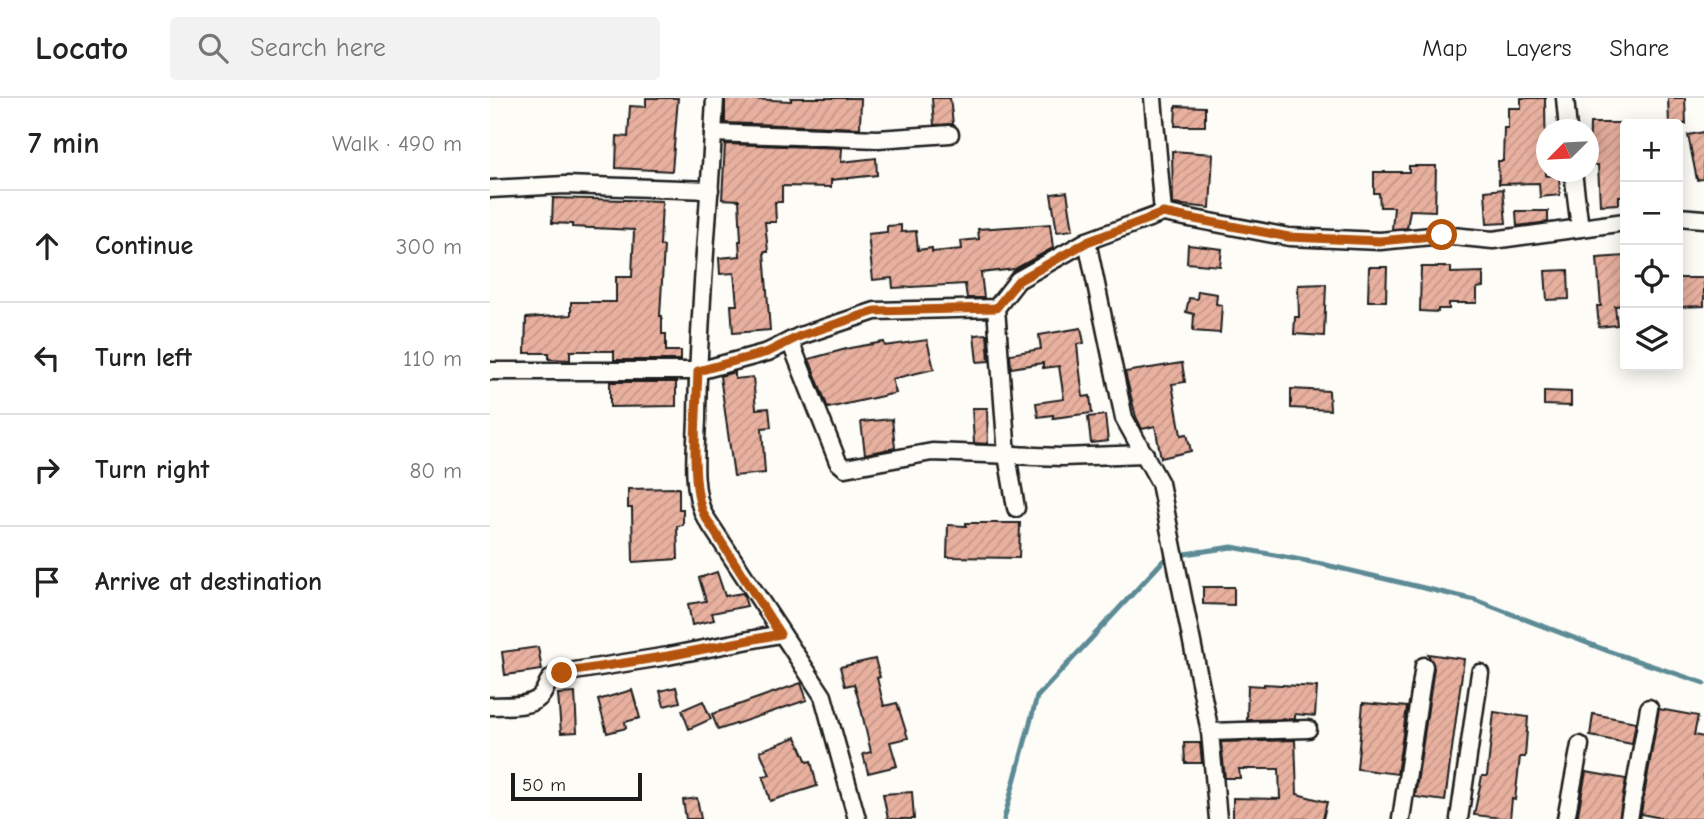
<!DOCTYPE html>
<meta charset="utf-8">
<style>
body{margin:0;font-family:"Comic Neue",sans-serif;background:#f2f2f2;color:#222}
.controls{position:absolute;right:21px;top:21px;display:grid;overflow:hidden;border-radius:7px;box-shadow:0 4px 18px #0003}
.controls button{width:63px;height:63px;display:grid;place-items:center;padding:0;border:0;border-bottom:2px solid #e0e0e0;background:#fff;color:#222;font:35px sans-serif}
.compass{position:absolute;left:1046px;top:21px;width:63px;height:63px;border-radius:50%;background:#fff;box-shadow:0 4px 18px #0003;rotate:246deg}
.scale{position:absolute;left:21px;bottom:18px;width:131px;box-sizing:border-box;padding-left:7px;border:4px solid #1c1c1c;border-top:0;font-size:19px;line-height:24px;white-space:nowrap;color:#1c1c1c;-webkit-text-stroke:5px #fdfcf7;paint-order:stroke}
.stop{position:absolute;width:21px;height:21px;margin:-16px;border:5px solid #b45309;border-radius:50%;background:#fff}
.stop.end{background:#b45309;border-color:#fff;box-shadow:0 2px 7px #0008}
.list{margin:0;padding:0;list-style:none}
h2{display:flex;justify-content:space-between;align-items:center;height:91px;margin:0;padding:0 28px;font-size:30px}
h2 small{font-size:23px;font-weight:400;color:#767676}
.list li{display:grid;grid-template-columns:46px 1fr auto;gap:21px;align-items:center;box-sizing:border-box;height:112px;padding:0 28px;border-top:2px solid #e0e0e0}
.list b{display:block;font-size:26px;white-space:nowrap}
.list em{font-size:23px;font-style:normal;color:#767676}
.icon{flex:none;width:38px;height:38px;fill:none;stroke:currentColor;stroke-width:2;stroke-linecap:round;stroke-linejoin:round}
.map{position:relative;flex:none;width:1214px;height:721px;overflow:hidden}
header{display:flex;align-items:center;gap:42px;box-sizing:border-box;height:98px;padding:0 35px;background:#fff;border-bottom:2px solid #e0e0e0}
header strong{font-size:33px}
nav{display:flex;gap:38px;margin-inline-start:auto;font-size:24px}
.search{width:490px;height:63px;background:#f2f2f2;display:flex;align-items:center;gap:18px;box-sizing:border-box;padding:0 24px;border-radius:7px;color:#767676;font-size:26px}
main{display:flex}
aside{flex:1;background:#fff}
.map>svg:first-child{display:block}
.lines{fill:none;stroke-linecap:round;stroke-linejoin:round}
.stream{stroke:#5c8a95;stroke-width:5}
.building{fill:url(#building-hatch);stroke:#1c1c1c;stroke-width:2}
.minor-casing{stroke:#1c1c1c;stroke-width:21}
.minor{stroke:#fdfcf7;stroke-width:16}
.route{stroke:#b45309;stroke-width:9}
</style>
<header>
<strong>Locato</strong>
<div class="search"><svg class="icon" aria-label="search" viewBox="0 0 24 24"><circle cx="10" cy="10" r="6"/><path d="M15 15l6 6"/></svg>Search here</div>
<nav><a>Map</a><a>Layers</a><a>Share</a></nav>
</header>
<main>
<aside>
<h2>7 min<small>Walk · 490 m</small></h2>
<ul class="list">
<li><svg class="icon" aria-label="ahead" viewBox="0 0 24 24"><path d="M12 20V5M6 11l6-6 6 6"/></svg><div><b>Continue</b></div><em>300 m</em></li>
<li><svg class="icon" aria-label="left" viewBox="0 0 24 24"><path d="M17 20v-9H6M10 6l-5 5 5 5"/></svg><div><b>Turn left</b></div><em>110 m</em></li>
<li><svg class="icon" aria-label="right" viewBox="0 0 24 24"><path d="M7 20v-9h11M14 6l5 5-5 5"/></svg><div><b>Turn right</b></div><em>80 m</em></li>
<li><svg class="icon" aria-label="arrive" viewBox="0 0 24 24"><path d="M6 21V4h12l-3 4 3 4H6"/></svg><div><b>Arrive at destination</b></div></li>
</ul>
</aside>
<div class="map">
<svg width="1214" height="721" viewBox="0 0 1214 721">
<defs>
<pattern id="building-hatch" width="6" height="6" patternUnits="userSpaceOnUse" patternTransform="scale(1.75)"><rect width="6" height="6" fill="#e8b09f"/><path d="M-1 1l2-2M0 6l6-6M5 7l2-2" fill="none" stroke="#c69788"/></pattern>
</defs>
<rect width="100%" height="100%" fill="#fdfcf7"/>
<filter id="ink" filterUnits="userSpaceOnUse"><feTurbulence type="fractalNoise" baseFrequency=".0143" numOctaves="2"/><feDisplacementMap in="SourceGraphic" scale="14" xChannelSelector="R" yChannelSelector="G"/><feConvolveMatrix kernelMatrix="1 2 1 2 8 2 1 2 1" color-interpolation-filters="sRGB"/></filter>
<g filter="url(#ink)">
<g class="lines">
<path class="stream" d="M 514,721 L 547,599 L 673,463 L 695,456 L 742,449 L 832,466 L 985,502 L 1118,553 L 1214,585"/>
</g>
<g class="building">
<path d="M 156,0 L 188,0 L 182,73 L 126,70 L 127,38 L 138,39 L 140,8 L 156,9 Z"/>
<path d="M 235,0 L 301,3 L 301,0 L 371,0 L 370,30 L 235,25 Z"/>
<path d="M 442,0 L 460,0 L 463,26 L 444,27 Z"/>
<path d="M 1031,0 L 1055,0 L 1056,78 L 1069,77 L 1070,97 L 1050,99 L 1049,85 L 1009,86 L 1008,63 L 1013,63 L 1014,30 L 1018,30 L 1018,10 L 1031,10 Z"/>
<path d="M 1178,0 L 1195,0 L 1196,26 L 1179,26 Z"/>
<path d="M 686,8 L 715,9 L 715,28 L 685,28 Z"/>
<path d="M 1100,25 L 1131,25 L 1135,98 L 1129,98 L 1129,106 L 1110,107 L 1108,67 L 1099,67 Z"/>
<path d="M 1214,34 L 1214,81 L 1207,82 L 1198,37 Z"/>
<path d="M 235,46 L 352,50 L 351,64 L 386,60 L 387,77 L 341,82 L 341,89 L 292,88 L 292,104 L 285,104 L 286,124 L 275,124 L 278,154 L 274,154 L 280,232 L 243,235 L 241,207 L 247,207 L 244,175 L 230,176 L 229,160 L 250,158 L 249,143 L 251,143 L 249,102 L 232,101 Z"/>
<path d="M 682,53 L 723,56 L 720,110 L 683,106 Z"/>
<path d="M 919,68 L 946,68 L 945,113 L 920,112 L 917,130 L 902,131 L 904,109 L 890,109 L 889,95 L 884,95 L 884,74 L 919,74 Z"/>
<path d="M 1013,91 L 1016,125 L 997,126 L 995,93 Z"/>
<path d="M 577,94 L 583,132 L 567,134 L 561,96 Z"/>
<path d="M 63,100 L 172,103 L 170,148 L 174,148 L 170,218 L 172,218 L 172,236 L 176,236 L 176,253 L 191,253 L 191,262 L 124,262 L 124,253 L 80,253 L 80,262 L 59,261 L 59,255 L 35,255 L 36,220 L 81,217 L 81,204 L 126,204 L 126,179 L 142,179 L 144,132 L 82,129 L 82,126 L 62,125 Z"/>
<path d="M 1026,113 L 1058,113 L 1058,124 L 1027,128 Z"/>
<path d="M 560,126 L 563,150 L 525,171 L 491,175 L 494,200 L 477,200 L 475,186 L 403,190 L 402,180 L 383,182 L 378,136 L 397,134 L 397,128 L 411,127 L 411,134 L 426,133 L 428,152 L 442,150 L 442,154 L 472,151 L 471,143 L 489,141 L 488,131 Z"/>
<path d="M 698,147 L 732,151 L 730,168 L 697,165 Z"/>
<path d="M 1135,158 L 1135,207 L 1125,208 L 1127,227 L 1109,229 L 1107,208 L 1111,208 L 1107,160 Z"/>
<path d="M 879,169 L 897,169 L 896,203 L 878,203 Z"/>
<path d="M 931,169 L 961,169 L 961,175 L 993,174 L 993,189 L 987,190 L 987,205 L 959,205 L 959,211 L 948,211 L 948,214 L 930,213 Z"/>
<path d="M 1078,172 L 1079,201 L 1057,202 L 1055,173 Z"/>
<path d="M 1188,180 L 1214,180 L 1214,208 L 1188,209 Z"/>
<path d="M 836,186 L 834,238 L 804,236 L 805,219 L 809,219 L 808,187 Z"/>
<path d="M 708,193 L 727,196 L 726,206 L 732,207 L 730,235 L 703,233 L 704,216 L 696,214 L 699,200 L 707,201 Z"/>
<path d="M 591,230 L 594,245 L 587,246 L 589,266 L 593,299 L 600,298 L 602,315 L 563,320 L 563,317 L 548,319 L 546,305 L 574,301 L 569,268 L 553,270 L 553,265 L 521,270 L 520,256 L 551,251 L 549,237 Z"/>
<path d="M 497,236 L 499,263 L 487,264 L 484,237 Z"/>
<path d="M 437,242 L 444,271 L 402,281 L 406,295 L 338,310 L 319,261 L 360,250 L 394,244 L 395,248 Z"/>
<path d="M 692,265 L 695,284 L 682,286 L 691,337 L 697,336 L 701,353 L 671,360 L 665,328 L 652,331 L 646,319 L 635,274 Z"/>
<path d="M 245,274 L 245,281 L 263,279 L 266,311 L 279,310 L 281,329 L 272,330 L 275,375 L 244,378 L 230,278 Z"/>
<path d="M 120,284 L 186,284 L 186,308 L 120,309 Z"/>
<path d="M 801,291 L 839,293 L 840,312 L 801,310 Z"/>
<path d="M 1054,293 L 1081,294 L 1081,308 L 1054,307 Z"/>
<path d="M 482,310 L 497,310 L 498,346 L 484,345 Z"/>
<path d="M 615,317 L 618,343 L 601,345 L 598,319 Z"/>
<path d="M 402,321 L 405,350 L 375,356 L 371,324 Z"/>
<path d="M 189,390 L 189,411 L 193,411 L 193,427 L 187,428 L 188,461 L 143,464 L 142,410 L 138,410 L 138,391 Z"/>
<path d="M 476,425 L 530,425 L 529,460 L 457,459 L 458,427 L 476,428 Z"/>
<path d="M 227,474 L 235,498 L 253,495 L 257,508 L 222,515 L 224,522 L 202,527 L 198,506 L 216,503 L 209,480 Z"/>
<path d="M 713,489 L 744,489 L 744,507 L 713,506 Z"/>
<path d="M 48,549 L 52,572 L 15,577 L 12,554 Z"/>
<path d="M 938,556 L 974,561 L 955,703 L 925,699 L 944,570 Z"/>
<path d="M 385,561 L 390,579 L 387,580 L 394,608 L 407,605 L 418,640 L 400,644 L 407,668 L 378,675 L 373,656 L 381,654 L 371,611 L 364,586 L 355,588 L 350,569 Z"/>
<path d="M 311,585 L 317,602 L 228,632 L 222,616 Z"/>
<path d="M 774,586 L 827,589 L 825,618 L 805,616 L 805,621 L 757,622 L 758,587 L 774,588 Z"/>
<path d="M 186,589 L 190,604 L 174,608 L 170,593 Z"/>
<path d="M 142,592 L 150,620 L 135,624 L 136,630 L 117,635 L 108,602 Z"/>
<path d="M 85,595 L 87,634 L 71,635 L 68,596 Z"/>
<path d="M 213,603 L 221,621 L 199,631 L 192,612 Z"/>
<path d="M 873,605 L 917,609 L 907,676 L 867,671 Z"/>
<path d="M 1169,611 L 1208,618 L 1204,637 L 1214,639 L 1214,721 L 1176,721 L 1151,716 L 1150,721 Z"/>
<path d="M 1004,614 L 1038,619 L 1035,659 L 1030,659 L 1025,702 L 1022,701 L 1020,721 L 984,717 L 992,678 L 997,678 Z"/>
<path d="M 1103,616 L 1146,624 L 1142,646 L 1100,638 Z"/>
<path d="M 306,639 L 317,664 L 321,663 L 327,688 L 280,703 L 273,679 L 280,677 L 270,653 Z"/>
<path d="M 805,642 L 807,696 L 837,704 L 833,721 L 743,721 L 743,700 L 790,701 L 789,671 L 749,671 L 750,680 L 735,680 L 731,644 Z"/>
<path d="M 694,645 L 710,645 L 712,665 L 695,665 Z"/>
<path d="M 1096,674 L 1136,681 L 1129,721 L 1087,721 Z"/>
<path d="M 422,694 L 424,721 L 398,721 L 393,696 Z"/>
<path d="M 207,700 L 211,721 L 196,721 L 193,702 Z"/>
</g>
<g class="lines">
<g class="minor-casing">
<g id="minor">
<path d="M 225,0 C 220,107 208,214 207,321 C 206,352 201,388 214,417 L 333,598 L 367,721"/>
<path d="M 663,0 L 673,115"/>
<path d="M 1075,0 L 1078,32"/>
<path d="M 223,35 L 388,41 L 460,36"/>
<path d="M 1083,74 L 1090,130"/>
<path d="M 0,91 L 75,87 L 220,92"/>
<path d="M 1188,119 L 1214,121"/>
<path d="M 597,143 L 634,320 L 670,385 L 720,634 L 728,721"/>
<path d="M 506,210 L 517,357 L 526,410"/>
<path d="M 300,243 L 348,364 L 355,370 L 442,354 L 572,359 L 655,356"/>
<path d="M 0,273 L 208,273 L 278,254 L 310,238 L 385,213 L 506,210 L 528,182 L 597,143 L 673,115 L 799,139 L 890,143 L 952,137 L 1003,142 L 1135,124"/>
<path d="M 0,608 C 14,607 39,610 50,599 C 60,588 53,581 72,575 L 178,558 L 290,536"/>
<path d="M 720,634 L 818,631"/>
<path d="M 911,721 L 934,568"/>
<path d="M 969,721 L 990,575"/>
<path d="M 1076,721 L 1090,647"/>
<path d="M 1139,721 L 1159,610"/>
</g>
</g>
<use href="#minor" class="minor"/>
</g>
</g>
<g class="lines" filter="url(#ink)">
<path class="route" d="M 72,575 L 178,558 L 290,536 L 214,417 C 199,384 207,312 208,273 L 278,254 L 310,238 L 385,213 L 506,210 L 528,183 L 597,144 L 673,115 L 799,139 L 890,143 L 952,137"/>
</g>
</svg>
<div class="controls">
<button>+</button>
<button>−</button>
<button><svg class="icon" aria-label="locate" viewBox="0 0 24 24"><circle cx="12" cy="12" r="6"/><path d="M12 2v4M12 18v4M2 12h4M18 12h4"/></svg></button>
<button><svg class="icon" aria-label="layers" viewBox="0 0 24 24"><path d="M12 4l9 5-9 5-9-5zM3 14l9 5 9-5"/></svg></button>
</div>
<svg class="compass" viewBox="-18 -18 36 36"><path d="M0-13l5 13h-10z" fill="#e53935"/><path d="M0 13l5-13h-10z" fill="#767676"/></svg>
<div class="scale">50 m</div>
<div class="stop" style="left:952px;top:137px"></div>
<div class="stop end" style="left:72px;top:575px"></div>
</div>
</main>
